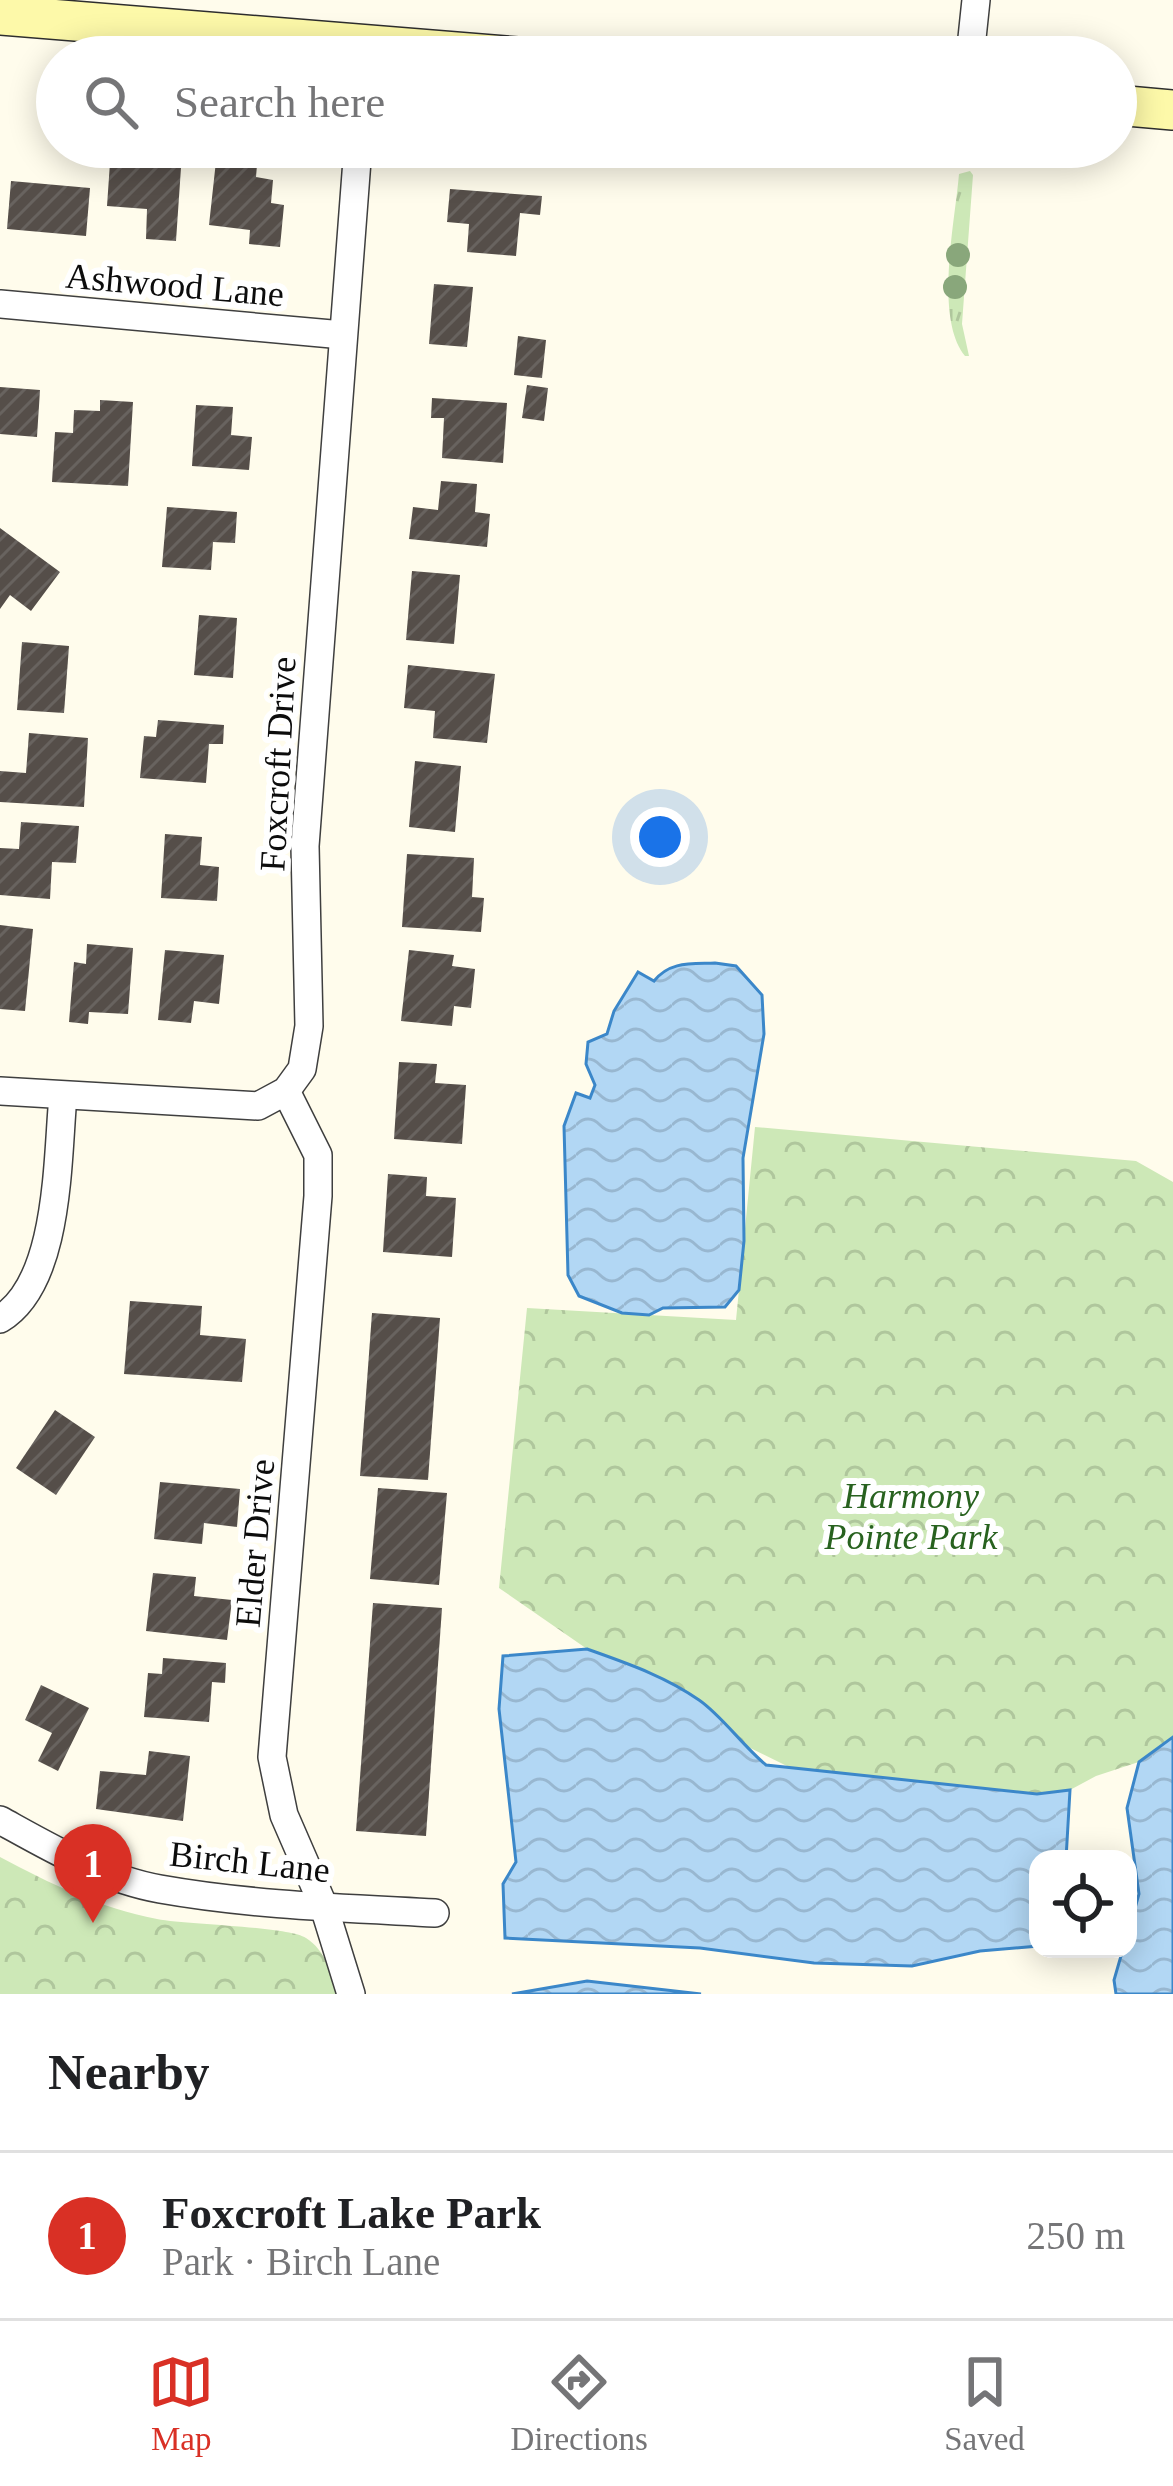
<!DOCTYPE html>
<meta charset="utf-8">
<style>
body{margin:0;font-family:Georgia,serif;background:#f2f2f2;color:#202124}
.controls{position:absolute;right:36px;bottom:36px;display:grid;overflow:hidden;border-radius:24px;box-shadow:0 6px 30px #0003}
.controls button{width:108px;height:108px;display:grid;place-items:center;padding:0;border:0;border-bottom:3px solid #e0e0e0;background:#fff;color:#202124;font:60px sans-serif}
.you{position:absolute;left:660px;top:837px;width:42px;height:42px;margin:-30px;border:9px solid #fff;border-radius:50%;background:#1a73e8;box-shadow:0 0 0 18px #1a73e833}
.badge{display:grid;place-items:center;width:78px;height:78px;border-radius:50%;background:#d93025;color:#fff;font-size:39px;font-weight:700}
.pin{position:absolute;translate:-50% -99px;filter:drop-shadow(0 3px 6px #0008)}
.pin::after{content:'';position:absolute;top:63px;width:42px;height:36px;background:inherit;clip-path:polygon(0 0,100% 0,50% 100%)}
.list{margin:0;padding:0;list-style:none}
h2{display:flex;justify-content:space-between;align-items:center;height:156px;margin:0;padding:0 48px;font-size:51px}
h2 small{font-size:39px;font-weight:400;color:#757577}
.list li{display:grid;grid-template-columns:78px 1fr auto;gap:36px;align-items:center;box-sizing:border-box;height:168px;padding:0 48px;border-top:3px solid #e0e0e0}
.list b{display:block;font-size:45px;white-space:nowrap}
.list p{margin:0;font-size:39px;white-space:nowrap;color:#757577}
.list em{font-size:39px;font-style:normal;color:#757577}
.icon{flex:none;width:66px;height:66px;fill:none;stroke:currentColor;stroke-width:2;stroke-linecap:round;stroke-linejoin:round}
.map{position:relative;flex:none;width:1173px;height:1994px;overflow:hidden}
.search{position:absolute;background:#fff;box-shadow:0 6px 30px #0003;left:36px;right:36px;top:36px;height:132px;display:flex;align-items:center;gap:30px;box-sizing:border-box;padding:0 42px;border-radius:66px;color:#757577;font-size:45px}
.sheet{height:324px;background:#fff}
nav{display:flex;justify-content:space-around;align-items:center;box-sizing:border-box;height:168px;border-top:3px solid #e0e0e0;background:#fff;font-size:33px;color:#757577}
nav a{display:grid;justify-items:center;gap:6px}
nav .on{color:#d93025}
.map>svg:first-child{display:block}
.grass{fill:url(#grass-tufts)}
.park{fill:url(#park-crowns)}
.water{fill:url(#water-waves);stroke:#3b87c9;stroke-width:3}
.building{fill:url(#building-hatch)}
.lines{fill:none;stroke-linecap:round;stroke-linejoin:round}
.minor-casing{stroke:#3f3f3f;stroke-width:30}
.secondary-casing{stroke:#2e2e2e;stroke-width:42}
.minor{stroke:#fff;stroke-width:27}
.secondary{stroke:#fdf9a9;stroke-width:39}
.tree{fill:#89a77b}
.labels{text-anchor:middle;stroke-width:12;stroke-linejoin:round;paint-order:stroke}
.street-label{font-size:36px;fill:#0c0c0c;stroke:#fff}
.park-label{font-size:36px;font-style:italic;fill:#28621f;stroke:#fff}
</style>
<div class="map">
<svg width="1173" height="1994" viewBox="0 0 1173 1994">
<defs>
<pattern id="grass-tufts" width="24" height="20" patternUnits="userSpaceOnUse" patternTransform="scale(3)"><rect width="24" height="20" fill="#cde8b7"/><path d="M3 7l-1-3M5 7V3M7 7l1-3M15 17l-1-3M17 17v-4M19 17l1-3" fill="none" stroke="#afc69c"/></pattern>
<pattern id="park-crowns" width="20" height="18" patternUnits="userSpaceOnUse" patternTransform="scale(3)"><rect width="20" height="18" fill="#cde8b7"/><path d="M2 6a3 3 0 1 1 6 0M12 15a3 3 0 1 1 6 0" fill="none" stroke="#afc69c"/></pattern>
<pattern id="water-waves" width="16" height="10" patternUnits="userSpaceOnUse" patternTransform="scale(3)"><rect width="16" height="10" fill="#b2d7f4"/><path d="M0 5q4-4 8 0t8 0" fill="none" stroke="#98b7d0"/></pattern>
<pattern id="building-hatch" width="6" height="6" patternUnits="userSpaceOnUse" patternTransform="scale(3)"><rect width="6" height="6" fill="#554e49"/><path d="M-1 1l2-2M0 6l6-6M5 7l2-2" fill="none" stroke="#68635f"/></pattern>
</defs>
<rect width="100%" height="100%" fill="#fffcec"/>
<path class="grass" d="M 970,171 L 973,175 L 962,324 L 969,356 L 965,356 C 934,318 955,222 959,174 Z"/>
<g class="park">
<path d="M 755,1127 L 1136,1161 L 1173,1182 L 1173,1744 L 1166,1753 L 1096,1776 L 1057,1797 L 789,1767 L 681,1714 L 499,1588 L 527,1308 L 736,1320 Z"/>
<path d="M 0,1857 C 51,1884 100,1908 157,1919 C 188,1925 286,1926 306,1938 C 326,1951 331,1972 336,1994 L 0,1994 Z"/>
</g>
<g class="water">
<path d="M 715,963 L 736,966 L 762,995 L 764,1034 L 743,1158 L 744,1241 L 739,1290 L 725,1307 L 663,1308 L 649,1315 L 622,1313 L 579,1296 L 568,1275 L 564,1126 L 576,1093 L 590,1098 L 595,1085 L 586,1064 L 588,1042 L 607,1034 L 614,1011 L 638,972 L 654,981 C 670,961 691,964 715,963 Z"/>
<path d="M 587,1649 C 626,1663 665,1676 699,1700 C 721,1715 743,1746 766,1765 L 1037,1794 L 1070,1790 L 1066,1859 L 1038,1859 L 1038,1946 L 980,1951 L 912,1966 L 814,1963 L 700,1948 L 505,1938 L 503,1884 L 516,1862 L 499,1709 L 503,1656 Z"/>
<path d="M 1173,1737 L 1173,1994 L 1116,1994 L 1114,1980 L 1123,1949 L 1128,1949 L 1128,1933 L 1139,1894 L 1127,1808 L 1139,1762 Z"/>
<path d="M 587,1981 L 701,1994 L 512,1994 Z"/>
</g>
<g class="building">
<path d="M 111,148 L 182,153 L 176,241 L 146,239 L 147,209 L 107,206 Z"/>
<path d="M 216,161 L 257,165 L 256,177 L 273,180 L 271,203 L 284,205 L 280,247 L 249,244 L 250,230 L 209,225 Z"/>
<path d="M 11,181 L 90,188 L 86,236 L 7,229 Z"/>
<path d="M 450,189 L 542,196 L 540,215 L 520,213 L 516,256 L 467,252 L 469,224 L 447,222 Z"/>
<path d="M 434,284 L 473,287 L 467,347 L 429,344 Z"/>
<path d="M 518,336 L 546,340 L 542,378 L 514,375 Z"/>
<path d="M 527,385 L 548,388 L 544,421 L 522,418 Z"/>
<path d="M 0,387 L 40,390 L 37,437 L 0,434 Z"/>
<path d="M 432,398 L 507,403 L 503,463 L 442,458 L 444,418 L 431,418 Z"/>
<path d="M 100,400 L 133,402 L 128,486 L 52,482 L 55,432 L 73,433 L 74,410 L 100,411 Z"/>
<path d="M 196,405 L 233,407 L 231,435 L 252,437 L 249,470 L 192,466 Z"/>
<path d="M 441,481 L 477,484 L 475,512 L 490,514 L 487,547 L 409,539 L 413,507 L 438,510 Z"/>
<path d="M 167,507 L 237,512 L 235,543 L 213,542 L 211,570 L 162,567 Z"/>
<path d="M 0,528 L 60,572 L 31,611 L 10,595 L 0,609 Z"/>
<path d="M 412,571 L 460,575 L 454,644 L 406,640 Z"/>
<path d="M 199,615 L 237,618 L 233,678 L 194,675 Z"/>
<path d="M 22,642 L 69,646 L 64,713 L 17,710 Z"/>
<path d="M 408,665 L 495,674 L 487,743 L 433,738 L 435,711 L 404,708 Z"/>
<path d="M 158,720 L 224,725 L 223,744 L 209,744 L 206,783 L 140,778 L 144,736 L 156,737 Z"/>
<path d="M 29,733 L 88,738 L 84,807 L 0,802 L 0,771 L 26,773 Z"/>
<path d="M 415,761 L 461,766 L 455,832 L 409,827 Z"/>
<path d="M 21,822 L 79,826 L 76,863 L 52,862 L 50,899 L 0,895 L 0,848 L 19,849 Z"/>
<path d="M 165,834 L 202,837 L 200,865 L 219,867 L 217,901 L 161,898 Z"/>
<path d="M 407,854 L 474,858 L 472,897 L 484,898 L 481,932 L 402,927 Z"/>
<path d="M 0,925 L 33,929 L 25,1011 L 0,1009 Z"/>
<path d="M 87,944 L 133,948 L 128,1014 L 89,1012 L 88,1024 L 69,1022 L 74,962 L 86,964 Z"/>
<path d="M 165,950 L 224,955 L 219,1004 L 194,1001 L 191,1023 L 158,1020 Z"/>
<path d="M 409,950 L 454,955 L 452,966 L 475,969 L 471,1008 L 454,1006 L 452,1026 L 401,1021 Z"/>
<path d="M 399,1062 L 437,1064 L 435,1083 L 466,1085 L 462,1144 L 394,1139 Z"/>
<path d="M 388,1174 L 427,1177 L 426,1196 L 456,1198 L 452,1257 L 383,1252 Z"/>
<path d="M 130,1301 L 202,1306 L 200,1335 L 246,1339 L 242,1382 L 124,1374 Z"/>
<path d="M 372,1313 L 440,1318 L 428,1480 L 360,1476 Z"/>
<path d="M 55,1410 L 95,1437 L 56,1495 L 16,1468 Z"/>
<path d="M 160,1482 L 240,1489 L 237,1527 L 204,1523 L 202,1544 L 154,1539 Z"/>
<path d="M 378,1488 L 447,1493 L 439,1585 L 370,1579 Z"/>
<path d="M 153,1573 L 196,1577 L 194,1596 L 232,1600 L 227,1640 L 146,1631 Z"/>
<path d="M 373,1603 L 442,1608 L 426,1836 L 356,1831 Z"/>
<path d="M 163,1658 L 226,1663 L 225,1683 L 212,1682 L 209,1722 L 144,1717 L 148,1673 L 162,1674 Z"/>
<path d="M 41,1685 L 89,1708 L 58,1771 L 38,1761 L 52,1733 L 25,1720 Z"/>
<path d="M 149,1751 L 190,1756 L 183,1821 L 96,1809 L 100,1771 L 146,1775 Z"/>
</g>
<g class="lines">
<g class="minor-casing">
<g id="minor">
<path d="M 970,57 L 976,0"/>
<path d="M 0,304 L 343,335"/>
<path d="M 0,1091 L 258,1106 L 286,1091 L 302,1069 L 309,1026 L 305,846 L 358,147"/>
<path d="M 286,1091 L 318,1155 L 318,1196 L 272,1757 L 284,1815 L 324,1907 L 351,1994"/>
<path d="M 0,1319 C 60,1283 57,1159 63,1096"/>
<path d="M 0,1820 C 49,1847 103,1879 160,1889 C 250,1905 344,1908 435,1913"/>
</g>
</g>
<g class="secondary-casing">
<g id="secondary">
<path d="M 0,15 L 517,57"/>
<path d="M 1116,105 L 1173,110"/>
</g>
</g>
<use href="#minor" class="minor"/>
<use href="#secondary" class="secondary"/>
</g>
<g class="tree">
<circle cx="958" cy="255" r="12"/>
<circle cx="955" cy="287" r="12"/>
</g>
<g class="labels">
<g class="street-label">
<text transform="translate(175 284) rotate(5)" y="13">Ashwood Lane</text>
<text transform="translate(277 764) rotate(-87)" y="13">Foxcroft Drive</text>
<text transform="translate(254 1543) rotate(-85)" y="13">Elder Drive</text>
<text transform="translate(250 1861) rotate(6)" y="13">Birch Lane</text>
</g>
<g class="park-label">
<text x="911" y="1508">Harmony<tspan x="911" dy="41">Pointe Park</tspan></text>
</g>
</g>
</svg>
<div class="controls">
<button><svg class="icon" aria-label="locate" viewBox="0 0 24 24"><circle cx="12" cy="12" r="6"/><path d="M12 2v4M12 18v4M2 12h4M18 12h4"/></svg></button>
</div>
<div class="you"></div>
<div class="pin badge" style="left:93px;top:1923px">1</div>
<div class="search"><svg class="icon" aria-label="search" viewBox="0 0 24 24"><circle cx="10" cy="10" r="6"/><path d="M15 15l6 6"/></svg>Search here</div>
</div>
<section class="sheet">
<h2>Nearby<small></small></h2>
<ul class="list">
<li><span class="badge">1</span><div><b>Foxcroft Lake Park</b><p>Park · Birch Lane</p></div><em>250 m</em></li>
</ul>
</section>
<nav>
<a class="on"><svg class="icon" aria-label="map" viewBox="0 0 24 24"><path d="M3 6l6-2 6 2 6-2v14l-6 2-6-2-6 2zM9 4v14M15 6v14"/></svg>Map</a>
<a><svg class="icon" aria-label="directions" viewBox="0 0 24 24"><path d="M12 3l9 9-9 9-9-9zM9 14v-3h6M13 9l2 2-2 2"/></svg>Directions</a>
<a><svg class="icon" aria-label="saved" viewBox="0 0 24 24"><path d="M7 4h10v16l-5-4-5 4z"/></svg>Saved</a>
</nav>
